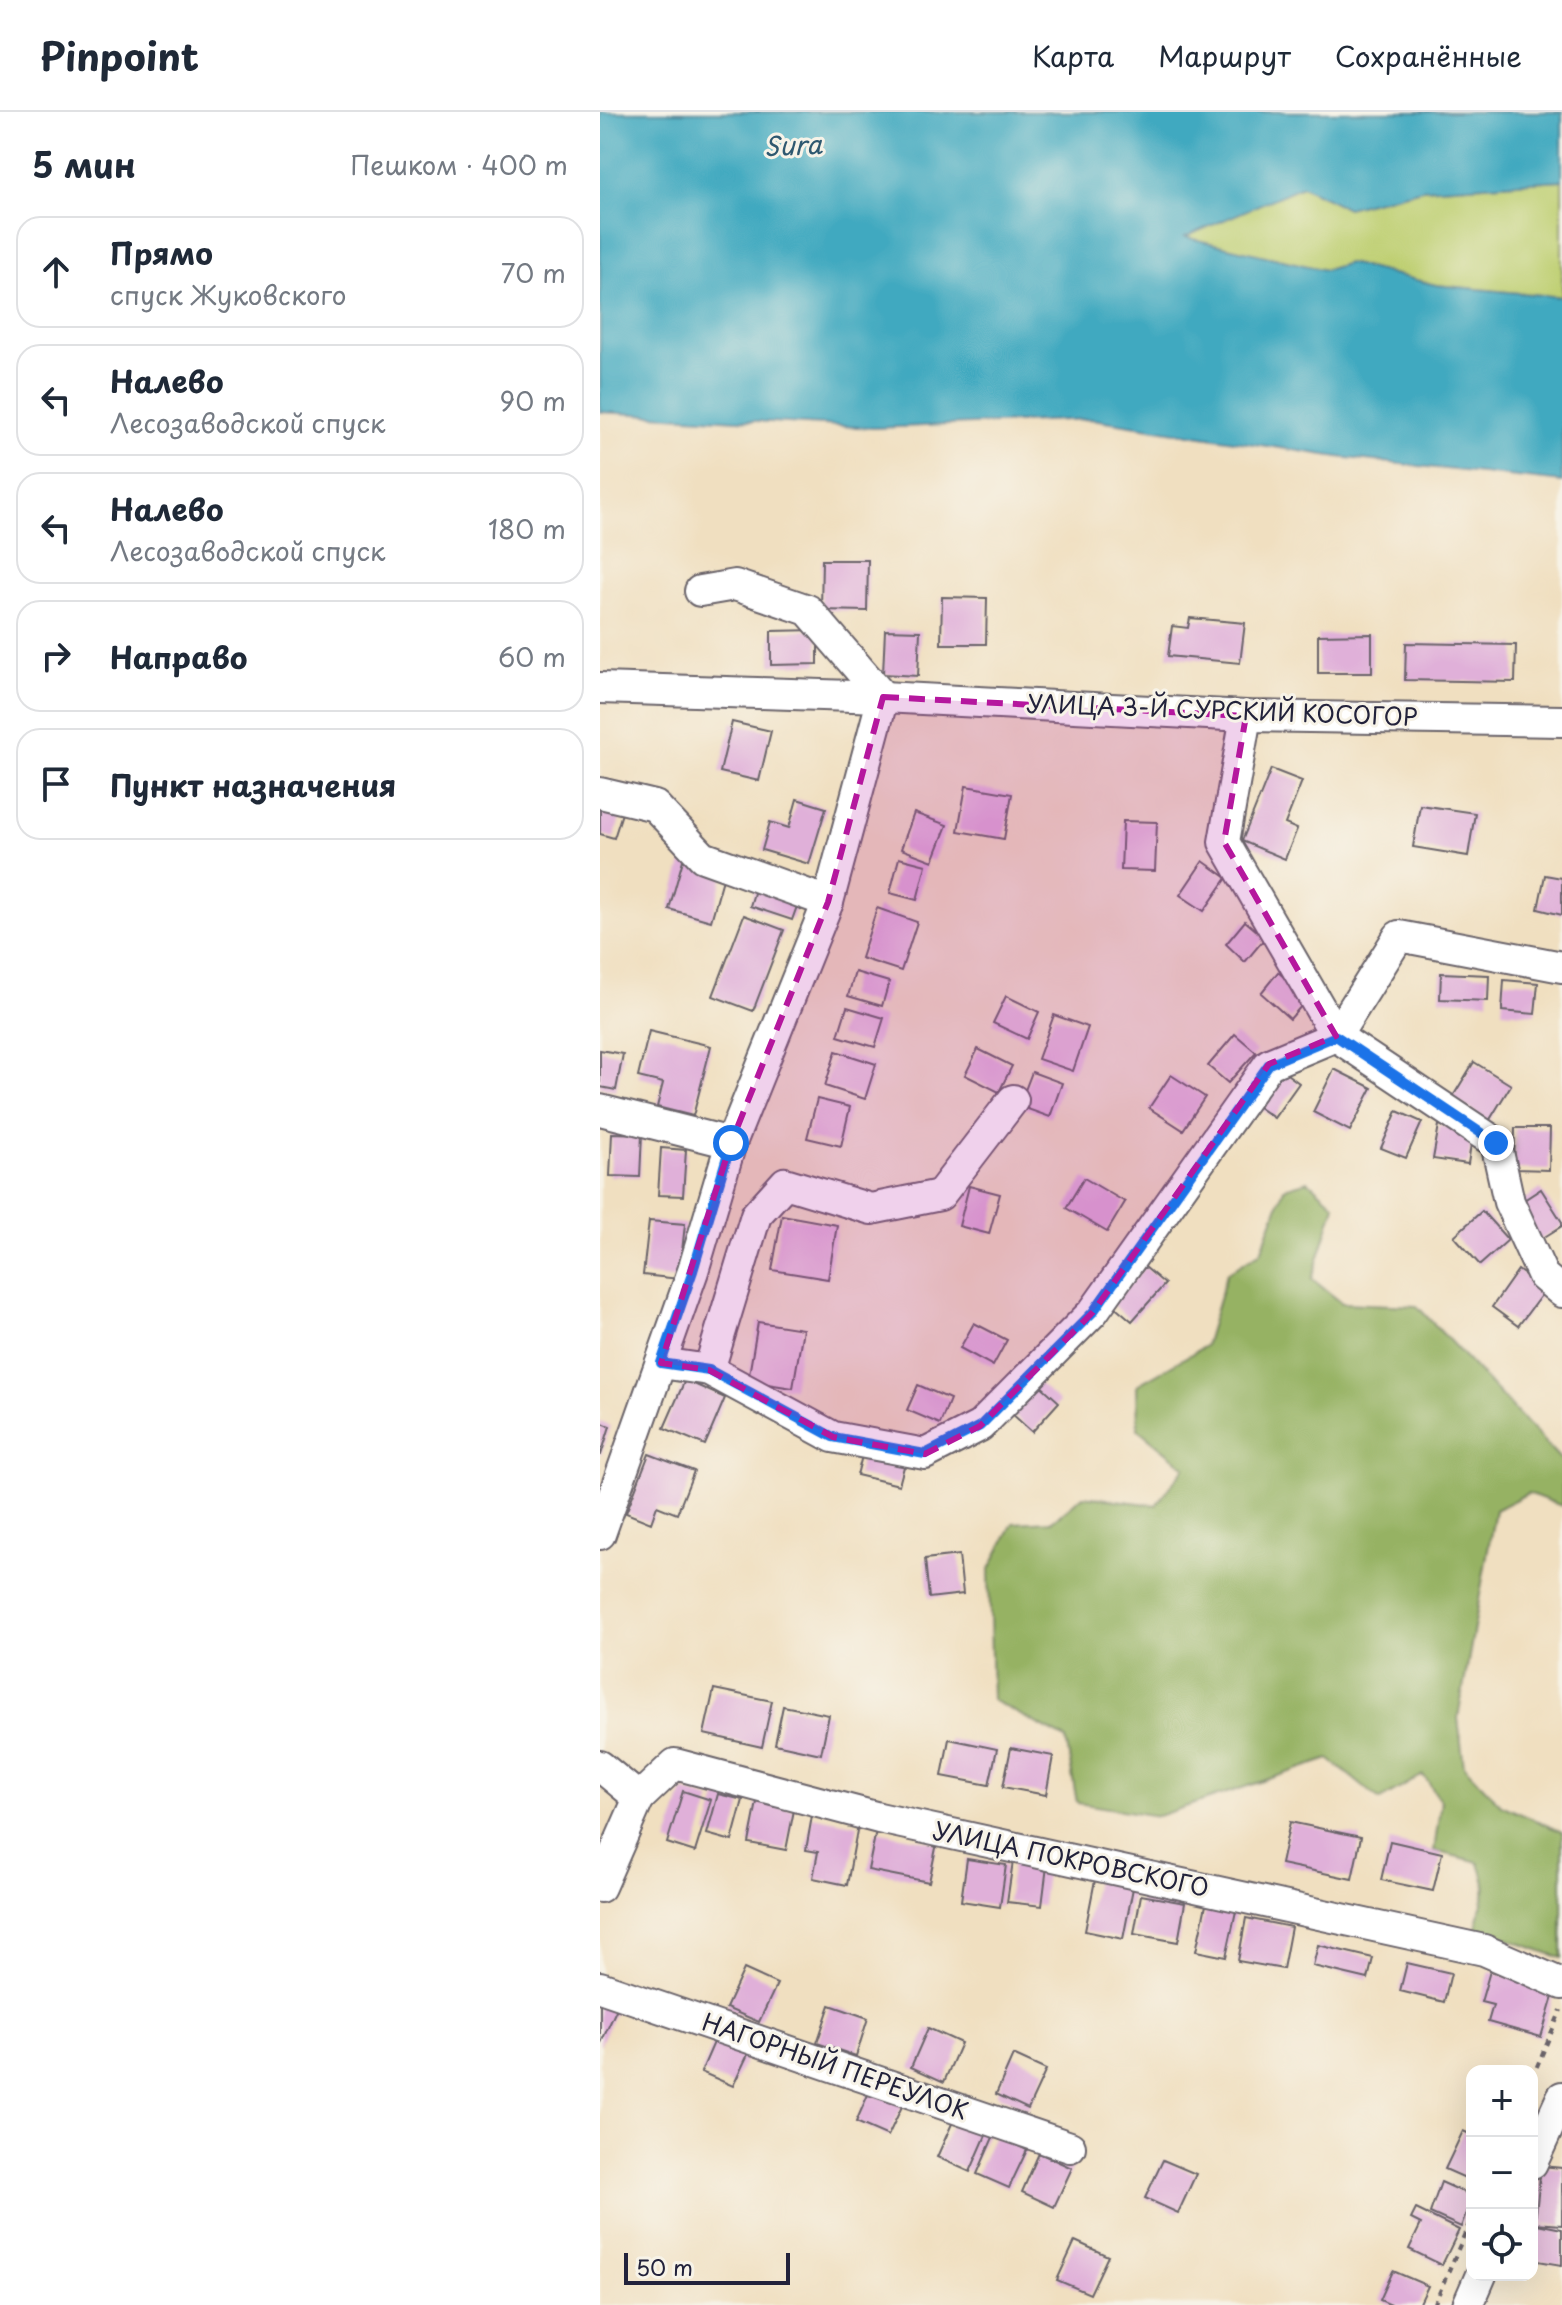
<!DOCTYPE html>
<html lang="ru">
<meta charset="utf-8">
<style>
body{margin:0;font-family:"Playpen Sans",sans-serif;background:#f2f2f3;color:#1f2937}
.controls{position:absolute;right:24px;bottom:24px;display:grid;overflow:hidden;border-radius:16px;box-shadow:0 8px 32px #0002}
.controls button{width:72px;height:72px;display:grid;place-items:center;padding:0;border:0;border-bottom:2px solid #e0e1e3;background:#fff;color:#1f2937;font:40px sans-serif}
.scale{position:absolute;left:24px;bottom:20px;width:166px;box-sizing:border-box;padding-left:8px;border:4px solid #22223b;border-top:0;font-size:22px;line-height:28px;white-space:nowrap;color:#22223b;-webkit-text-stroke:6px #f7f3e8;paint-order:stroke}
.stop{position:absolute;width:24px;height:24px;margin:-18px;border:6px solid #1a73e8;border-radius:50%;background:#fff}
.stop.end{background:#1a73e8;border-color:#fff;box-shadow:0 2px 8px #0008}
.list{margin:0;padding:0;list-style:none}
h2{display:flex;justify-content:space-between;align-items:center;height:104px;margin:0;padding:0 32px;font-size:34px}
h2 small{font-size:26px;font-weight:400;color:#747a83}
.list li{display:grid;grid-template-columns:52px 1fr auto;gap:24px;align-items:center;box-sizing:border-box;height:112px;margin:0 16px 16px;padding:0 16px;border:2px solid #e0e1e3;border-radius:24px}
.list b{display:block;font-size:30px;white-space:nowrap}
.list p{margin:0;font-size:26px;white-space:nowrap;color:#747a83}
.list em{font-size:26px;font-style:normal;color:#747a83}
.icon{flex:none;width:44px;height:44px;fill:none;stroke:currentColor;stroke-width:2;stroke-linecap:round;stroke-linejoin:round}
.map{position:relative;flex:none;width:962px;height:2193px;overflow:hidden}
header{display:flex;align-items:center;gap:48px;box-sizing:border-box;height:112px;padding:0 40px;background:#fff;border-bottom:2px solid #e0e1e3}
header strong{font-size:38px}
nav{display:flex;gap:44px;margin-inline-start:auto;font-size:28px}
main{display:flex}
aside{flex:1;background:#fff}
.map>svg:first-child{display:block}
.green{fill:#becf71;stroke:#707856;stroke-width:2}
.forest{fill:#96b263;stroke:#5c6a4f;stroke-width:2}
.water{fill:#40a9c0;stroke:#31667e;stroke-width:2}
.building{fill:#e0b0d9}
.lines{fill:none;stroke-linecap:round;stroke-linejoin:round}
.minor-casing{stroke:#6a646a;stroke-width:34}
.path{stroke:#6a646a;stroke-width:4;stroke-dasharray:6 6;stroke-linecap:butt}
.minor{stroke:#fff;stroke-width:30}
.route{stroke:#1a73e8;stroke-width:10}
.marked{fill:#b5179e;fill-opacity:0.2;stroke:#b5179e;stroke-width:6;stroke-dasharray:16 10;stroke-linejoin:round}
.labels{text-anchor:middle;stroke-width:6;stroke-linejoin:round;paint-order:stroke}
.street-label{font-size:24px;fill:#22223b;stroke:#f7f3e8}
.water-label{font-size:26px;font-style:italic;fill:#2e5870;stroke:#f7f3e8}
</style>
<header>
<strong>Pinpoint</strong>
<nav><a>Карта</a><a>Маршрут</a><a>Сохранённые</a></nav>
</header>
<main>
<aside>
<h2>5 мин<small>Пешком · 400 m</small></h2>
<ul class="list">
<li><svg class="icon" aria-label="ahead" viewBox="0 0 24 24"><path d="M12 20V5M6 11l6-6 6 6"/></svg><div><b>Прямо</b><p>спуск Жуковского</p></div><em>70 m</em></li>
<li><svg class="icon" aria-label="left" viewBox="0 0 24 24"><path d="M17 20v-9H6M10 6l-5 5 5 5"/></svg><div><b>Налево</b><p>Лесозаводской спуск</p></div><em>90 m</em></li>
<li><svg class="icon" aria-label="left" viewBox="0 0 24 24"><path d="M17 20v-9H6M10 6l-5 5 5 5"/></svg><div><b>Налево</b><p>Лесозаводской спуск</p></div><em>180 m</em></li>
<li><svg class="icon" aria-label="right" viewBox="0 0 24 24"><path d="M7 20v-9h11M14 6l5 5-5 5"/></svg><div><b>Направо</b></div><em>60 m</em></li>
<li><svg class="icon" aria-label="arrive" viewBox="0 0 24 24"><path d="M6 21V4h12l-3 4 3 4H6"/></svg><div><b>Пункт назначения</b></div></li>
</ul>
</aside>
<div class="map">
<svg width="962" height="2193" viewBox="0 0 962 2193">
<rect width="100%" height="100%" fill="#f7f3e8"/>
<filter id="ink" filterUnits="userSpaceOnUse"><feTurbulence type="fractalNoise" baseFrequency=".0125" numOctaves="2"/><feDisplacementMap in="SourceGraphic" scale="16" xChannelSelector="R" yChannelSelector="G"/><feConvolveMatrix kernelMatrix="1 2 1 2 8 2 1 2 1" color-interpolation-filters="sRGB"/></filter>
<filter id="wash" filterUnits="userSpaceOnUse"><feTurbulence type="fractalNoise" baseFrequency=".006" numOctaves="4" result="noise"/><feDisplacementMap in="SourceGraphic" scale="32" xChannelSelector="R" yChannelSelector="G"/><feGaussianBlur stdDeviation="1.8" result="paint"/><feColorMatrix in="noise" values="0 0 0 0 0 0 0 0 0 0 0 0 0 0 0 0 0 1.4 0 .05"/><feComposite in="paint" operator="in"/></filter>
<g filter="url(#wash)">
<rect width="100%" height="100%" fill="#f0dfc0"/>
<path class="green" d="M 962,68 L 962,185 L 836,173 L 748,151 L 725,158 L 584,125 L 702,74 L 747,96 L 822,77 Z"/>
<path class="forest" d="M 708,1069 L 735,1093 L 712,1167 L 742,1191 L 817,1194 L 962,1349 L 962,1394 L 928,1381 L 895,1398 L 858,1606 L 864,1654 L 901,1693 L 962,1720 L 962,1846 L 876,1816 L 886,1775 L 879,1750 L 834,1739 L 841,1689 L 823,1663 L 780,1688 L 729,1647 L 558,1704 L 477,1691 L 466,1627 L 392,1588 L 389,1459 L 413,1411 L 452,1409 L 483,1384 L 556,1393 L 585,1355 L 538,1317 L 537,1273 L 605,1234 L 627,1161 L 661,1140 L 684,1076 Z"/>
<path class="water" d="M 0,0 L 962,0 L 962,68 L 822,77 L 747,96 L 702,74 L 585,125 L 725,158 L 748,151 L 836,173 L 962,185 L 962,370 L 738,345 L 492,307 L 274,316 L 0,300 Z"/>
<g id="blocks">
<g class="building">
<path d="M 222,448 L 268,448 L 267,499 L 221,498 Z"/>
<path d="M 342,485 L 387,486 L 386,532 L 341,532 Z"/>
<path d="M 590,506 L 645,511 L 640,551 L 568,544 L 572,514 L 588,516 Z"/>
<path d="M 218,518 L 218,552 L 171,553 L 171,519 Z"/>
<path d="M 285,518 L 320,519 L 318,564 L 283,562 Z"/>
<path d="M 772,522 L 772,561 L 718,561 L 718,523 Z"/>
<path d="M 806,531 L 916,533 L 915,570 L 805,568 Z"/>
<path d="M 132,610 L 171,619 L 159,669 L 120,660 Z"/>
<path d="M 671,657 L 702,669 L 685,712 L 697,717 L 685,747 L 642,729 Z"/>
<path d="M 366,674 L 412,682 L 404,727 L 358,719 Z"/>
<path d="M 197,687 L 226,696 L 209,752 L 162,738 L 170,710 L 189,716 Z"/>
<path d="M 820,693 L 875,701 L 868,744 L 813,735 Z"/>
<path d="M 0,695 L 22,701 L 14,726 L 0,722 Z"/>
<path d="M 314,701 L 347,713 L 333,749 L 301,737 Z"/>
<path d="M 523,709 L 557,710 L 555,759 L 521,758 Z"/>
<path d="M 299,746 L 326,753 L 317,788 L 290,781 Z"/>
<path d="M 83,748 L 125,760 L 111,809 L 69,797 Z"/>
<path d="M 603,749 L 627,766 L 604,799 L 580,783 Z"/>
<path d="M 945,763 L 962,766 L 962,803 L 938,797 Z"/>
<path d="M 157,771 L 200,786 L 192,808 L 150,794 Z"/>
<path d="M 277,796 L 317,810 L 301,859 L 261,846 Z"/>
<path d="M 144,803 L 184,818 L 153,899 L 113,884 Z"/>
<path d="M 645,809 L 665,826 L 645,850 L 626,832 Z"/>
<path d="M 255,860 L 289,870 L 282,894 L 248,884 Z"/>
<path d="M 678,860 L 708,886 L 690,907 L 661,881 Z"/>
<path d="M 841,861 L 889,863 L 888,889 L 840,887 Z"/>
<path d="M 904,868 L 938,871 L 935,902 L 902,899 Z"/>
<path d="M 406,884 L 439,900 L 427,927 L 393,911 Z"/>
<path d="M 247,895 L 284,906 L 275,935 L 238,924 Z"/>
<path d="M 454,903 L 488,915 L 473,959 L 438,947 Z"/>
<path d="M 49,919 L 111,934 L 93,1004 L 57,995 L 63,971 L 38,965 Z"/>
<path d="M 635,922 L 656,940 L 628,971 L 608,954 Z"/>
<path d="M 378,937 L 412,954 L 399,980 L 365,963 Z"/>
<path d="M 0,938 L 23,942 L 16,978 L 0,975 Z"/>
<path d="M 236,939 L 276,952 L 265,987 L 225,974 Z"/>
<path d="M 874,950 L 911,973 L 889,1009 L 852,986 Z"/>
<path d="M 676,954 L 699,971 L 674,1006 L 651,990 Z"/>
<path d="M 734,957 L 772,976 L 750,1019 L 713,1000 Z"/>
<path d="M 432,960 L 462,971 L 450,1005 L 419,994 Z"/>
<path d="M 571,963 L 605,985 L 583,1018 L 549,996 Z"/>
<path d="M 217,987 L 250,995 L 241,1034 L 207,1026 Z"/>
<path d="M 797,999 L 822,1010 L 806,1046 L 781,1036 Z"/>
<path d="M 839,1013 L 873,1018 L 868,1052 L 833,1047 Z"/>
<path d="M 915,1016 L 950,1016 L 949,1058 L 914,1057 Z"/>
<path d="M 12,1021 L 42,1022 L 40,1065 L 10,1064 Z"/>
<path d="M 61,1036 L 86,1038 L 83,1084 L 58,1083 Z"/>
<path d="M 484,1066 L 525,1090 L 507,1120 L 466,1096 Z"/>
<path d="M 369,1074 L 400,1082 L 389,1122 L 359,1114 Z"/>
<path d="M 941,1077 L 962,1110 L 962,1114 L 938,1129 L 915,1094 Z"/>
<path d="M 882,1099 L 908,1128 L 880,1153 L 854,1124 Z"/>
<path d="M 182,1103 L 237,1113 L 228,1167 L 172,1158 Z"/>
<path d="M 49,1109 L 85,1112 L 79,1167 L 43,1163 Z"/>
<path d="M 545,1155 L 565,1172 L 532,1209 L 512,1192 Z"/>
<path d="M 918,1158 L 945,1178 L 918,1214 L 892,1195 Z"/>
<path d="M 158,1210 L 203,1217 L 193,1276 L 148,1269 Z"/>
<path d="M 374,1211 L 407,1228 L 393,1254 L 360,1236 Z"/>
<path d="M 85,1268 L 125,1286 L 105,1333 L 64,1316 Z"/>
<path d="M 438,1271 L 459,1290 L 432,1320 L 411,1301 Z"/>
<path d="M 318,1273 L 350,1287 L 340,1312 L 307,1298 Z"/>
<path d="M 0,1310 L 10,1314 L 1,1343 L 0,1343 Z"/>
<path d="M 263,1340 L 305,1351 L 299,1373 L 257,1363 Z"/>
<path d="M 49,1342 L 94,1359 L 77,1402 L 57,1394 L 51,1411 L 26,1401 Z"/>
<path d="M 359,1443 L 363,1482 L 329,1486 L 325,1447 Z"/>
<path d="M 114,1577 L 172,1589 L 162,1635 L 104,1622 Z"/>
<path d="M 183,1594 L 229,1603 L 221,1642 L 175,1632 Z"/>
<path d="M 349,1627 L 397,1637 L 389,1673 L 342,1664 Z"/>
<path d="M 411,1636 L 453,1644 L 446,1683 L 403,1675 Z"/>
<path d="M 83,1679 L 111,1688 L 95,1740 L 67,1731 Z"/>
<path d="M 118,1682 L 143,1688 L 132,1729 L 107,1722 Z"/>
<path d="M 157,1690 L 194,1698 L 186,1738 L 149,1731 Z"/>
<path d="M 212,1704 L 258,1713 L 247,1773 L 213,1766 L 218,1740 L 206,1738 Z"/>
<path d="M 690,1710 L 761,1725 L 752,1767 L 681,1752 Z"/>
<path d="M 276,1719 L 337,1731 L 329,1770 L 268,1758 Z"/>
<path d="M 790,1729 L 842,1741 L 833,1779 L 781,1768 Z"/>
<path d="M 367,1747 L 406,1753 L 400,1795 L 361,1789 Z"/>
<path d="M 413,1749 L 447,1754 L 442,1794 L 407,1790 Z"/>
<path d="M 495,1768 L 533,1776 L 523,1827 L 485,1819 Z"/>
<path d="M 541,1783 L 585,1791 L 578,1830 L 534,1822 Z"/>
<path d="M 606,1793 L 636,1799 L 626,1845 L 596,1839 Z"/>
<path d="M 646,1806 L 691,1815 L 683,1857 L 638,1849 Z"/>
<path d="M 718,1833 L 773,1846 L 768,1867 L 713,1854 Z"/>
<path d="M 807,1851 L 851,1861 L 844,1890 L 800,1879 Z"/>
<path d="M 144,1857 L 177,1872 L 159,1910 L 126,1896 Z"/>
<path d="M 890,1859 L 955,1878 L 941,1925 L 888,1910 L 893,1893 L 881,1890 Z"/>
<path d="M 0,1889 L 17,1896 L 0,1933 Z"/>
<path d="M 230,1893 L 268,1906 L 256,1944 L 217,1931 Z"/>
<path d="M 328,1916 L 361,1931 L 344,1970 L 311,1955 Z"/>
<path d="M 118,1921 L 151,1936 L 133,1974 L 101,1960 Z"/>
<path d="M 413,1943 L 446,1958 L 428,1997 L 396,1982 Z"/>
<path d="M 273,1971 L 306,1986 L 288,2024 L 256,2010 Z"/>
<path d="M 354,2007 L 387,2021 L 370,2060 L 337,2045 Z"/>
<path d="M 863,2019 L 872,2023 L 872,2069 L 845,2057 Z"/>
<path d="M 394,2023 L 427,2038 L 409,2076 L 377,2062 Z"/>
<path d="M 439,2041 L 472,2056 L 454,2095 L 422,2080 Z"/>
<path d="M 563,2048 L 596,2062 L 578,2101 L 545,2086 Z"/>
<path d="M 941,2054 L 962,2056 L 962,2113 L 935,2111 Z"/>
<path d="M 841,2070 L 872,2084 L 861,2115 L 830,2101 Z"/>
<path d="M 816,2097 L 859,2118 L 842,2153 L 809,2137 L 821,2112 L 811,2107 Z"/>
<path d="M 932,2111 L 962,2117 L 962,2153 L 932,2148 Z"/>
<path d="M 475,2129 L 508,2144 L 490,2182 L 457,2168 Z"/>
<path d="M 793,2159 L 828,2174 L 819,2193 L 791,2193 L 780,2188 Z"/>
</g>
</g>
</g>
<g filter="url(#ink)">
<use href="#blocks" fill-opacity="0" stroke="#6a646a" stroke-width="2"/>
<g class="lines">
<g class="minor-casing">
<g id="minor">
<path d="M 100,479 L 135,473 L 208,498 L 283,585"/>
<path d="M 0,576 L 283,585 L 646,604 L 962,609"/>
<path d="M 646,604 L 624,730 L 736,924 L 896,1031 L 909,1090 L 943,1164 L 962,1180"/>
<path d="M 0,681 L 55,694 L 103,745 L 228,790"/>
<path d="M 0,998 L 131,1031"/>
<path d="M 61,1251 L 109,1258 L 233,1325 L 325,1342 L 380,1314 L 493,1200 L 669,952 L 736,924 L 799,824 L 962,855"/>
<path d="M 109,1258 L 156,1103 L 185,1071 L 271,1097 L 340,1083 L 413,988"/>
<path d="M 0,1422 L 93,1159 L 131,1031 L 228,790 L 283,585"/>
<path d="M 0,1654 L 39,1686 L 75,1652 L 279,1706 L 884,1838 L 962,1872"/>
<path d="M 0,1775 L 39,1686"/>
<path d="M 0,1875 L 470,2035"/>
<path d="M 932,2051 L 962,1985"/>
<path d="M 868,2193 L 881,2163"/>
</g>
</g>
<g class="path">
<path d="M 932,1966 L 961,1898"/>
<path d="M 834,2193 L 872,2105"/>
</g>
<use href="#minor" class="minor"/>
</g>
</g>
<g class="lines" filter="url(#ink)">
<path class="route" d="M 131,1031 L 93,1159 L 61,1251 L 109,1258 L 233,1325 L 325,1342 L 380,1314 L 493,1200 L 669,952 L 736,924 L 896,1031"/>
</g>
<path class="marked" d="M 283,585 L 646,604 L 624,730 L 736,924 L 669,952 L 493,1200 L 380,1314 L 325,1342 L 233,1325 L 109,1258 L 61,1251 L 131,1031 L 228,790 Z"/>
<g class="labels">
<g class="street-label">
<text transform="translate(622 599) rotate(2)" y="8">УЛИЦА 3-Й СУРСКИЙ КОСОГОР</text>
<text transform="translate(471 1748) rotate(12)" y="8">УЛИЦА ПОКРОВСКОГО</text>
<text transform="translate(235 1955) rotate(19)" y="8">НАГОРНЫЙ ПЕРЕУЛОК</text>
</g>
<g class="water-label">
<text transform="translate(193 34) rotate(-2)" y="9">Sura</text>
</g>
</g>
</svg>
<div class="controls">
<button>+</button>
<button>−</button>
<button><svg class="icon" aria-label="locate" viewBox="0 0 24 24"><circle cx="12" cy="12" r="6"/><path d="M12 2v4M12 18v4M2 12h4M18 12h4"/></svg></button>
</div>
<div class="scale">50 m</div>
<div class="stop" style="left:131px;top:1031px"></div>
<div class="stop end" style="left:896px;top:1031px"></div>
</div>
</main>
